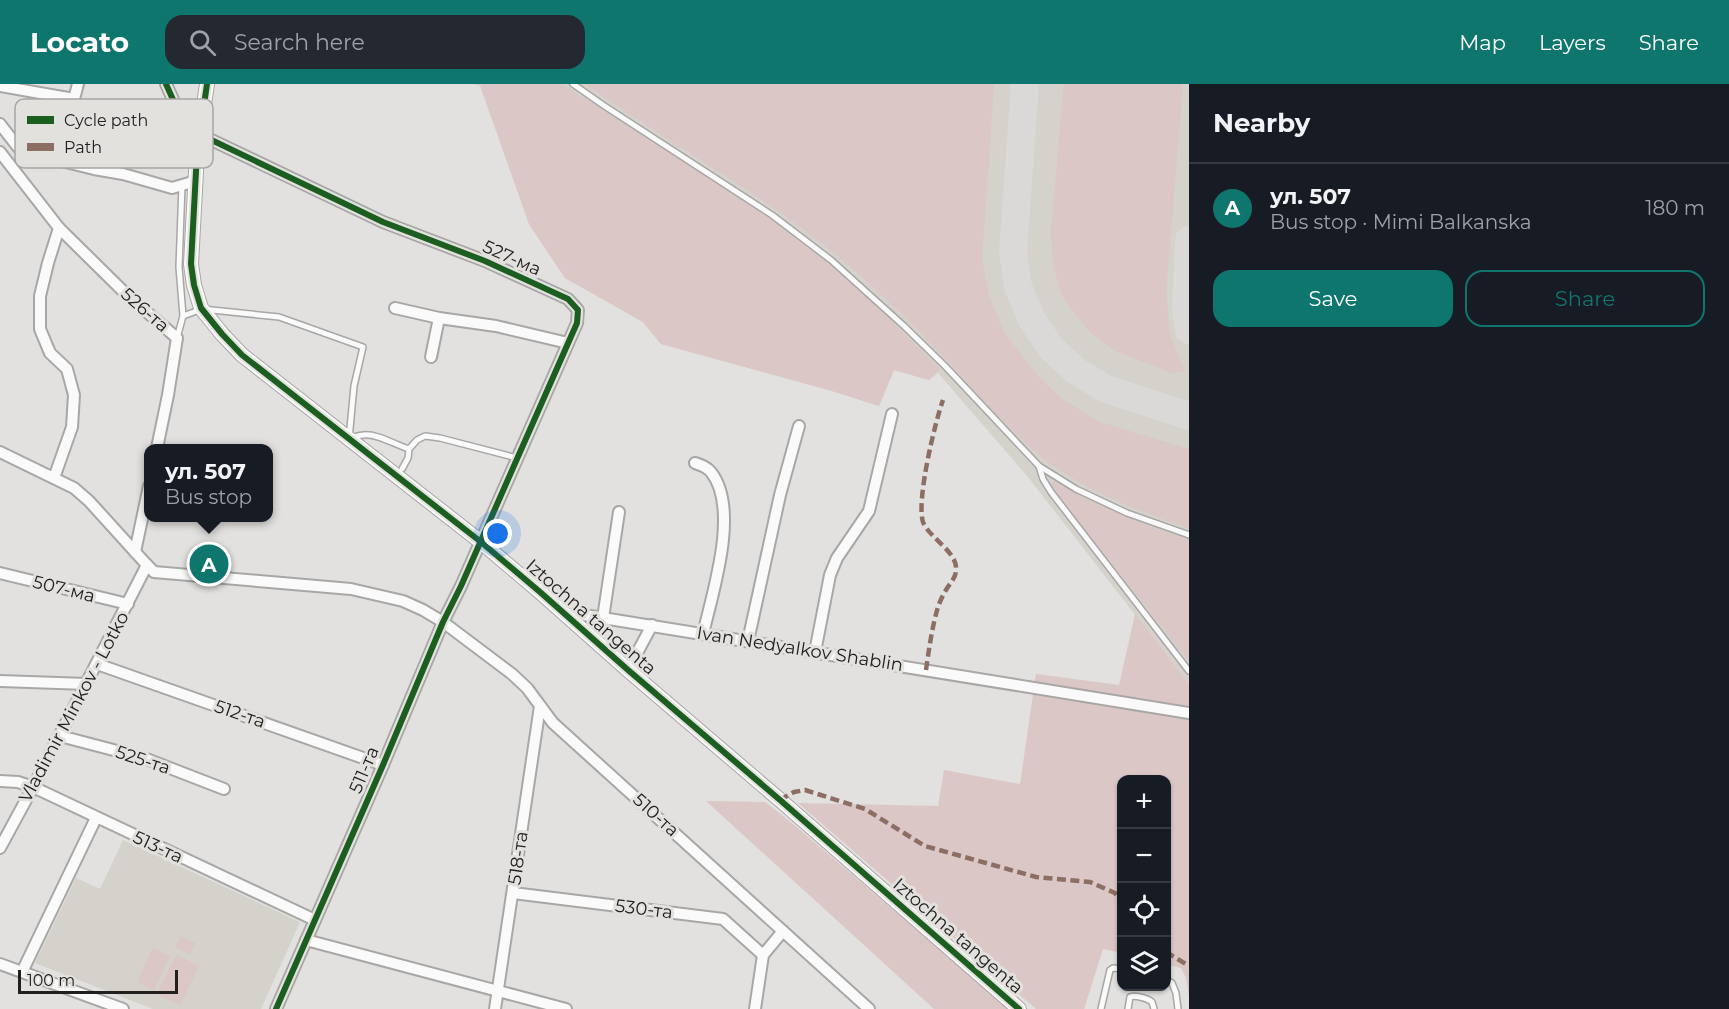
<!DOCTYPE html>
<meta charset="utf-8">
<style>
body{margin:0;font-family:Montserrat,sans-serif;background:#242831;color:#f1f3f6}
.controls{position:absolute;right:18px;bottom:18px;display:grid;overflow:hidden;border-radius:12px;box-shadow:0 2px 4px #0004}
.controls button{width:54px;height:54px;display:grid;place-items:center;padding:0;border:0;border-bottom:2px solid #363941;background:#171b24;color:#f1f3f6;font:30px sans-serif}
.scale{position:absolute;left:18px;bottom:15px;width:160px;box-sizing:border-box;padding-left:6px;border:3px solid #21201f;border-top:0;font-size:16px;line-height:21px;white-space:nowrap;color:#21201f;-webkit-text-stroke:4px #e3e1de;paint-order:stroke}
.you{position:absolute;left:498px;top:450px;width:21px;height:21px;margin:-15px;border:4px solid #fff;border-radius:50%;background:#1a73e8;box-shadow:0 0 0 9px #1a73e833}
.badge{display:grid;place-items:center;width:39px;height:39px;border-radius:50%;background:#0f766e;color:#fff;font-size:20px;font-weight:700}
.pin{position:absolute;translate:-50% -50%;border:3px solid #fff;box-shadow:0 2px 6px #0006}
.popup{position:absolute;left:144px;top:360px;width:129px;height:78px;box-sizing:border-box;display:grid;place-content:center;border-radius:12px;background:#171b24;filter:drop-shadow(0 2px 4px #0005);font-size:20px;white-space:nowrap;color:#9ea1a6}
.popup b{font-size:22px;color:#f1f3f6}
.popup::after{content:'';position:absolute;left:50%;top:100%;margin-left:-12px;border:12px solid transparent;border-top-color:#171b24}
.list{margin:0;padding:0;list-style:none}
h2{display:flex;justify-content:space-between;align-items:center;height:78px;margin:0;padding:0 24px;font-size:26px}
h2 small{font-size:20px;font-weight:400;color:#9ea1a6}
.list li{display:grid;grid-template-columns:39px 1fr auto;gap:18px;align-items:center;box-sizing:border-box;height:90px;padding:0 24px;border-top:2px solid #363941}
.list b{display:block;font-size:22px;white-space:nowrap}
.list p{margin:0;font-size:20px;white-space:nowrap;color:#9ea1a6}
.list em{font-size:20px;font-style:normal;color:#9ea1a6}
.actions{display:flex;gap:12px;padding:18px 24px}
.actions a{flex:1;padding:14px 0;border:2px solid #0f766e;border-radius:18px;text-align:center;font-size:21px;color:#0f766e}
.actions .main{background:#0f766e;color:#fff}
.icon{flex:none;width:33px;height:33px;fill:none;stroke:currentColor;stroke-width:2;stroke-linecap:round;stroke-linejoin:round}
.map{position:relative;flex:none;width:1189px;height:925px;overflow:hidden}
header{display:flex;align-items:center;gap:36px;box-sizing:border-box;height:84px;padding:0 30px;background:#0f766e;color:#fff}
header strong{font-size:28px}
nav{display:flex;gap:33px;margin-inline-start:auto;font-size:21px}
.search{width:420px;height:54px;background:#242831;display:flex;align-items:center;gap:15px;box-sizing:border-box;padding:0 21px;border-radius:18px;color:#9ea1a6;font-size:22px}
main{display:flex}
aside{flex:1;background:#171b24}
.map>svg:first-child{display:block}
.built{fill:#d5d1cb}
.green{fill:#dbc7c5}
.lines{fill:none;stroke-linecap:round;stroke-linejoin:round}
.taxiway{stroke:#dad9d8;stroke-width:28}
.service-casing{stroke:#a8a7a6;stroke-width:8}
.minor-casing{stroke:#a8a7a6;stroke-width:14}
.tertiary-casing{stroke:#a8a7a6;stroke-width:16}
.service{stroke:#fbfafa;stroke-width:5}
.minor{stroke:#fbfafa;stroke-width:10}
.tertiary{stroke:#fbfafa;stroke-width:14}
.quiet{stroke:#8d6e63;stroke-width:4.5;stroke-dasharray:9 4.5;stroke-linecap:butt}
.cycleway-casing{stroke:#e3e1de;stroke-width:10}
.cycleway{stroke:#1b5e20;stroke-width:6}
.labels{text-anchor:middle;stroke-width:6;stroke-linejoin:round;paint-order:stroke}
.street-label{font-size:18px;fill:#21201f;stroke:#e3e1de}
.key{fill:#e3e1de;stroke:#a9a7a5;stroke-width:1.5}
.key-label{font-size:16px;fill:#21201f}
</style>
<header>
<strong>Locato</strong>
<div class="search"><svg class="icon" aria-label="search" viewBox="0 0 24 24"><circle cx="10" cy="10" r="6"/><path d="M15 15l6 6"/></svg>Search here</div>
<nav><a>Map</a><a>Layers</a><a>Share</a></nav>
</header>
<main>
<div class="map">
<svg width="1189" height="925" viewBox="0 0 1189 925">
<rect width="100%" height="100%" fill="#e2e1df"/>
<g class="built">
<path d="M 474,0 L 1189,0 L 1189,600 L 1028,393 L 938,289 L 929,296 L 894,286 L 879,322 L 832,307 L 661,260 L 643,238 L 565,194 L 529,140 L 480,2 Z"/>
<path d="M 123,756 L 300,838 L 261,925 L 153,925 L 35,879 L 76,794 L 100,805 Z"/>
</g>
<g class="green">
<path d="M 480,0 L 562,0 L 745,117 L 819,172 L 869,215 L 940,285 L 929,296 L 894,286 L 879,322 L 832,307 L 661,260 L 643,238 L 565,194 L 529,140 Z"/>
<path d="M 585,0 L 994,0 L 982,175 L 989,212 L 1004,248 L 1037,291 L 1062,315 L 1100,338 L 1189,365 L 1189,444 C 1144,429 1101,413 1061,387 C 1023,362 994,327 963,294 C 928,256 892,219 853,185 C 771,114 674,63 585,0 Z"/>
<path d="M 1064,0 L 1183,0 L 1166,208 L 1170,250 L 1184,287 L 1171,289 L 1113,266 L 1088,246 L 1063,214 L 1053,182 L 1051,147 Z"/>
<path d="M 1053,398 L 1058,398 C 1099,424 1143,440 1189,456 L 1189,577 L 1055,408 L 1051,400 Z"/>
<path d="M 1135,530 L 1189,600 L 1189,914 L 1186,894 L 1181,884 L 1167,881 L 1166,696 L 1122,696 L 1121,869 L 1103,865 L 1084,925 L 1036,925 L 798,719 L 938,722 L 944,686 L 1020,700 L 1036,590 L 1119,601 Z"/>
<path d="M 706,717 L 765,718 L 793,740 L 1009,925 L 934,925 Z"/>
<path d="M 180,852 L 195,859 L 190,870 L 175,863 Z"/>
<path d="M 153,864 L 170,872 L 154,906 L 137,898 Z"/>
<path d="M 176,871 L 199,882 L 180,921 L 157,910 Z"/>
</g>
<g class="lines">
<g class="taxiway">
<path d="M 1025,0 L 1013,169 L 1018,203 L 1032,236 L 1051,264 L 1076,287 L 1106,305 L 1189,332"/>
<path d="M 1189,156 L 1186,224 L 1189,246"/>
</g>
<g class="service-casing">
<g id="service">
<path d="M 573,0 L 603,21 L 772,131 L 831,176 L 904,242 L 945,282 L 1039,382 L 1076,405 L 1127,429 L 1189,451"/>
<path d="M 182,101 L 179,183 L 183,232 L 202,225 L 279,233 L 363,263 L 354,302 L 349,355 C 353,354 358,351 363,351 C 376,349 396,361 409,365 L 417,356 L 425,352 L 440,354 L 517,374"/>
<path d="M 177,254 L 183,232"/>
<path d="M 1039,382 L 1043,395 L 1051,408 L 1189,587"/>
<path d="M 402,385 L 408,374 L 409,365"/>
<path d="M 1166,895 L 1172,899 L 1176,909 L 1178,925"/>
<path d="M 1101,925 L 1110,886 L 1113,884 L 1122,885"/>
<path d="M 1128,925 L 1130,913 C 1135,911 1147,914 1152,918 L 1154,925"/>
</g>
</g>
<g class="minor-casing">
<g id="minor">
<path d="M 166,0 L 183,38 L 201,51 L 383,138 L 485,177 L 568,215 L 578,226 L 577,239 L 461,502 L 443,538 L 383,681 L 276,925"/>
<path d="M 0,2 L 74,15 L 78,0"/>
<path d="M 0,40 L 21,67 L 94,85 L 123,90 L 172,104 L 196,97"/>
<path d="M 0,68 L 59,144 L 48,179 L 40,212 L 40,245 L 50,269 L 67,285 L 74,311 L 72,343 L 54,394"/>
<path d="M 59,144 L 127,211 L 177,254 L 168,311 L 157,364"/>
<path d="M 395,224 L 439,234 L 496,242 L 568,259"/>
<path d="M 431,273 L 439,234"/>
<path d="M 0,368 L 74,404 L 89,417 L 147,481 L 154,488 L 351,505 L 403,517 L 423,526 L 443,538 L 512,590 L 527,604 L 553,639 L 869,925"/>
<path d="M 695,379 C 701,381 707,383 711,388 C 740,425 713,507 703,550"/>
<path d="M 135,468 L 149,402"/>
<path d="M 0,489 L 128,520"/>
<path d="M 578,530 L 1189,629"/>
<path d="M 603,534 L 619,428"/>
<path d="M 748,557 L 780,411 L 799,342"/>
<path d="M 815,568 L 830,491 L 837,474 L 869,427 L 892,330"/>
<path d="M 97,580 L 383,681"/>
<path d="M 628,586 L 652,541"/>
<path d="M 0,597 L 87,600"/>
<path d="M 60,652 L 144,674 L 224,705"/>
<path d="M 0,697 L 18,698 L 33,703 L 315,836"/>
<path d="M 0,764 L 33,703 L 147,481"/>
<path d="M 513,809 L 723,835 L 763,871"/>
<path d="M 306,856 L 566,925"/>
<path d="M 0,880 L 123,925"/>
<path d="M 22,888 L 96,734"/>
<path d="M 495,925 L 540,622"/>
<path d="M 755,925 L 763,871 L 783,847"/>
</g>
</g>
<g class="tertiary-casing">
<path id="tertiary" d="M 207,0 L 197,69 L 191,180 L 194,201 L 201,224 L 222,250 L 242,271 L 481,458 L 540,508 L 628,586 L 780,716 L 1019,925"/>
</g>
<use href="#service" class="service"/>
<use href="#minor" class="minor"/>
<use href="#tertiary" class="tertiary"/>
<g class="quiet">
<path d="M 926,586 C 929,565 932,543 938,523 C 940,517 943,511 946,506 C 950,499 956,494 956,486 C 958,468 929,454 923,438 C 916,417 935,338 943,316"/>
<path d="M 780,716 L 794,708 L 805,706 L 865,725 L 925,762 L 1036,793 L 1090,798 L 1115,809 L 1122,818"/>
<path d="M 1166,868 L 1189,882"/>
</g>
<g class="cycleway-casing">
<g id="cycleway">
<path d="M 166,0 L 183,38 L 201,51 L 383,138 L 485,177 L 568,215 L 578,226 L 577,239 L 461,502 L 443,538 L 383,681 L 276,925"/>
<path d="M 207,0 L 197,69 L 191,180 L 194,201 L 201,224 L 222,250 L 242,271 L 481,458 L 540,508 L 628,586 L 780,716 L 1019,925"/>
</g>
</g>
<use href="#cycleway" class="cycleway"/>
</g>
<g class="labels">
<g class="street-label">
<text transform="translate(512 174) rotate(24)" y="6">527-ма</text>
<text transform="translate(145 226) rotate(41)" y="6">526-та</text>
<text transform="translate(64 505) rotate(14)" y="6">507-ма</text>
<text transform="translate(591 533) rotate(41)" y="6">Iztochna tangenta</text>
<text transform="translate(800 565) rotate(9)" y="6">Ivan Nedyalkov Shablin</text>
<text transform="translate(74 623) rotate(-62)" y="6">Vladimir Minkov - Lotko</text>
<text transform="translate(240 630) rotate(19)" y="6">512-та</text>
<text transform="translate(143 676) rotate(18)" y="6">525-та</text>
<text transform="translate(364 686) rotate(-67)" y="6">511-та</text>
<text transform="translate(656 731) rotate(42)" y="6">510-та</text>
<text transform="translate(158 763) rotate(25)" y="6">513-та</text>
<text transform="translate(518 774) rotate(-82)" y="6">518-та</text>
<text transform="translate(644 825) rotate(7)" y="6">530-та</text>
<text transform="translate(958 852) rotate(41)" y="6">Iztochna tangenta</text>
</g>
</g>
<rect x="15" y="15" width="198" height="69" rx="9" class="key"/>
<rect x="27" y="32" width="27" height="8" fill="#1b5e20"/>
<rect x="27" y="59" width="27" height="8" fill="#8d6e63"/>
<g class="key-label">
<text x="64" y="42">Cycle path</text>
<text x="64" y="69">Path</text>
</g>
</svg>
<div class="controls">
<button>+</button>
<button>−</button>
<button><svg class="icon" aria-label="locate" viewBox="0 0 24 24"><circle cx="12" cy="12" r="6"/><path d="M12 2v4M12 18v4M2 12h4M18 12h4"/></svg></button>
<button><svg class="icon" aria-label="layers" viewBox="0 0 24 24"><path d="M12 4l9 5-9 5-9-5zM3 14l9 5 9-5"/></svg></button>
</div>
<div class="scale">100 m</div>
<div class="you"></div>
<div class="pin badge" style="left:209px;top:480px">A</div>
<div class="popup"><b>ул. 507</b>Bus stop</div>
</div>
<aside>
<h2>Nearby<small></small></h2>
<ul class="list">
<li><span class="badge">A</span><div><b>ул. 507</b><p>Bus stop · Mimi Balkanska</p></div><em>180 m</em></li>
</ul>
<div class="actions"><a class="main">Save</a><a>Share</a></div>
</aside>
</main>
